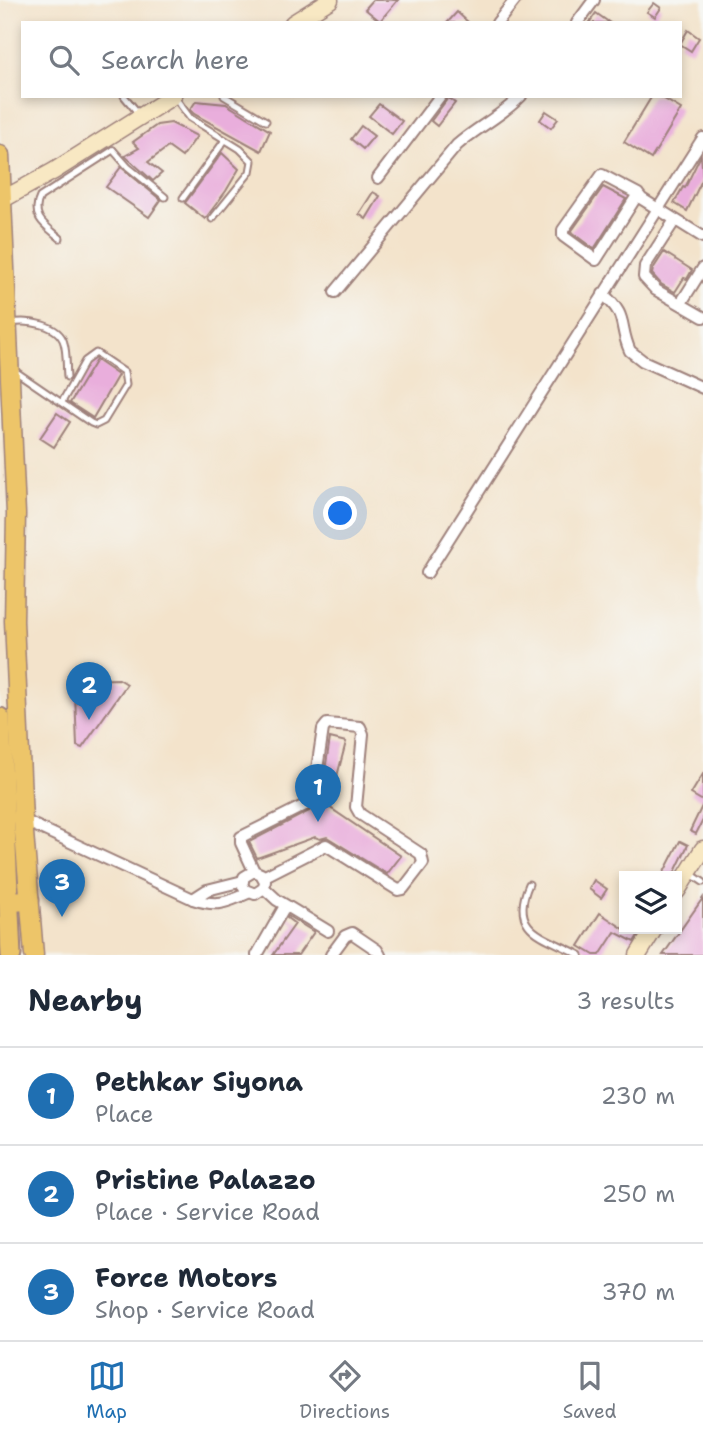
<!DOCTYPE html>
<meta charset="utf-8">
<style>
body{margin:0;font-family:"Shantell Sans",sans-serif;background:#f6f6f7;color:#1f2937}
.controls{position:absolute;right:21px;bottom:21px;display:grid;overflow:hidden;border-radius:0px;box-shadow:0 4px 10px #0003}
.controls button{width:63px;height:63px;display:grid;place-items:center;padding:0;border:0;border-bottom:2px solid #e0e1e3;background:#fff;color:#1f2937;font:35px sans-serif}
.you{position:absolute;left:341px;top:514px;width:24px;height:24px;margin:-18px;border:5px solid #fff;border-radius:50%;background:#1a73e8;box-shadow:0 0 0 10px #1a73e833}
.badge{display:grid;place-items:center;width:46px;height:46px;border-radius:50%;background:#1f6fb2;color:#fff;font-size:23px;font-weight:700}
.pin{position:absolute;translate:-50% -58px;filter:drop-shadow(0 2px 4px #0008)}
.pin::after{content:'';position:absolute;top:37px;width:24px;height:21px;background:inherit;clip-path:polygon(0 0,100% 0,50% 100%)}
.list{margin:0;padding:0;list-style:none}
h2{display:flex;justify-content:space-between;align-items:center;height:91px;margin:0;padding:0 28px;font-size:30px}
h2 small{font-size:23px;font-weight:400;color:#747a83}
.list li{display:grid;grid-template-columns:46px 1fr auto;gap:21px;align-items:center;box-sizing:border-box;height:98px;padding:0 28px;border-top:2px solid #e0e1e3}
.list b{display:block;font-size:26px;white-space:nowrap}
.list p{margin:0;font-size:23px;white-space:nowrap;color:#747a83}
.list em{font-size:23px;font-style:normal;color:#747a83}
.icon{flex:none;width:38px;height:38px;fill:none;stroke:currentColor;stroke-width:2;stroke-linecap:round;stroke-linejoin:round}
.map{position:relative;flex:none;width:703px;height:955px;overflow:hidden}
.search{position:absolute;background:#fff;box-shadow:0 4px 10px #0003;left:21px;right:21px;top:21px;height:77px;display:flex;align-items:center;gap:18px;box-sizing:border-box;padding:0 24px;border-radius:0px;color:#747a83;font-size:26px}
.sheet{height:385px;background:#fff}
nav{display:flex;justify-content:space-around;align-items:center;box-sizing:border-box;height:98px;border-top:2px solid #e0e1e3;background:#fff;font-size:19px;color:#747a83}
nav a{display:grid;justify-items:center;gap:4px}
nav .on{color:#1f6fb2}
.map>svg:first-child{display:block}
.building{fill:#e9aedc}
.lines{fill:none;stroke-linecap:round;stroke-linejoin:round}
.lane-casing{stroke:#9e817b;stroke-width:9}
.street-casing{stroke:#9e817b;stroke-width:14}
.secondary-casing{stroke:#9e817b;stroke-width:19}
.primary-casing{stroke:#9e817b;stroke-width:21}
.highway-casing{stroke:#9e817b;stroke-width:23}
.lane{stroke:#fff;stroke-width:5}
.street{stroke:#fff;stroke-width:10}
.secondary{stroke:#f8e8c3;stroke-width:16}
.primary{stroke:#edc569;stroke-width:18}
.highway{stroke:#edc569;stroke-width:19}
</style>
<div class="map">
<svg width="703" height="955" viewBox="0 0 703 955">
<rect width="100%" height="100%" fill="#f6f6f2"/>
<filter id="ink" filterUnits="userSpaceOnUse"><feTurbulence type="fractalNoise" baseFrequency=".0143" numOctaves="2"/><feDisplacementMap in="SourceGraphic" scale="14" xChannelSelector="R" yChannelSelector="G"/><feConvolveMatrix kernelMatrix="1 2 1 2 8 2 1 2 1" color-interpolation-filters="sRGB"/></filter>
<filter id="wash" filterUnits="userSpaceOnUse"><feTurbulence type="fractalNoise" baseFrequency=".00686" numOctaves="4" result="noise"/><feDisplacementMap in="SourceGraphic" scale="28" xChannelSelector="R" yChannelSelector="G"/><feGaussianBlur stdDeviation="1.57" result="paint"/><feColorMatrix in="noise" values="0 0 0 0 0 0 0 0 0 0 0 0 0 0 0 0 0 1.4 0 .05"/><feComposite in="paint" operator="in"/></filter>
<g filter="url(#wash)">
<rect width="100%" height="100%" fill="#f3e3cb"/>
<g id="blocks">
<g class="building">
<path d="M 373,0 L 398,0 L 380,21 L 365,9 Z"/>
<path d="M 654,3 L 661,8 L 655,17 L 647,12 Z"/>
<path d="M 457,12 L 469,23 L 447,23 Z"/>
<path d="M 596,13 L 610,23 L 589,23 Z"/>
<path d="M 688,30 L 699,38 L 691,51 L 680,44 Z"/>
<path d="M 652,96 L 659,96 L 681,109 L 651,159 L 624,142 Z"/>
<path d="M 448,98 L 455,103 L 437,126 L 431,121 Z"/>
<path d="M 196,101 L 226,104 L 270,131 L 261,151 L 194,114 L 190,110 Z"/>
<path d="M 379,104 L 402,121 L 392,134 L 369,116 Z"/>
<path d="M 546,111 L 558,119 L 551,128 L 540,120 Z"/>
<path d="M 171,123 L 197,136 L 182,157 L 168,147 L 148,162 L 162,173 L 153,181 L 125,156 L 139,148 L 133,142 L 157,125 Z"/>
<path d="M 361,126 L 374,136 L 363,149 L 351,139 Z"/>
<path d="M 222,153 L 239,169 L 226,191 L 205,219 L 185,203 Z"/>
<path d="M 701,155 L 703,178 L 687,211 L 674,203 L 683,187 L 685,188 Z"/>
<path d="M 121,167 L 161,200 L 149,217 L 106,187 Z"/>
<path d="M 603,187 L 626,199 L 594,249 L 571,232 Z"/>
<path d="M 373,192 L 380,196 L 366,219 L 359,214 Z"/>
<path d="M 664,252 L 692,270 L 687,279 L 684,278 L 675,292 L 661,284 L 652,274 L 653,269 Z"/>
<path d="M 96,360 L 118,375 L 93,418 L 70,403 Z"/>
<path d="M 57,413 L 70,422 L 54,447 L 40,438 Z"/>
<path d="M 119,679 L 127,684 L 82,748 L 77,746 L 75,693 L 79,684 L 86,680 Z"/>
<path d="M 330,738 L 346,742 L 329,807 L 401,856 L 387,874 L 327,837 L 320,839 L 315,837 L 257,858 L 249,842 L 315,808 L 321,797 Z"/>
<path d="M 703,774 L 703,801 L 691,794 Z"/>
<path d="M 703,804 L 703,820 L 696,834 L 690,831 Z"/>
<path d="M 680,841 L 688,845 L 673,876 L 662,876 Z"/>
<path d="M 594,880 L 607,889 L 601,898 L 589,889 Z"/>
<path d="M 703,898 L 703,955 L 663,955 Z"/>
<path d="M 600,913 L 624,929 L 642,929 L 634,942 L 615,932 L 600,955 L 594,955 L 579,946 Z"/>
<path d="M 288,916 L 314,932 L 298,955 L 273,955 L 295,924 L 287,918 Z"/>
</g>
</g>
</g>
<g filter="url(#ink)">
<use href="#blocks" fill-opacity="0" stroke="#9e817b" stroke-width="2"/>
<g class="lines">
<g class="lane-casing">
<g id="lane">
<path d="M 124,96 L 139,114"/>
<path d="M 174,96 L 190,118 L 240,149 L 252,161 L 250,172 L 212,219"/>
<path d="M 224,96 L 266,121"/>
<path d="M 113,150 L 128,167 L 165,197"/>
<path d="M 183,198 L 225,140"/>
<path d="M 60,238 C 46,226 30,217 40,197 L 113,150"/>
<path d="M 11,323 C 28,320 59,324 64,343 C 67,353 66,366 67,377"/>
<path d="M 12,369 L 91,423 L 96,425 L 104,421 L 126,385 L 124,372 L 96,353 L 85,361 L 62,402"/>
<path d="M 691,874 L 703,882"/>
<path d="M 529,884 C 508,932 545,936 580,955"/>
</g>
</g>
<g class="street-casing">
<g id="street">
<path d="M 497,23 L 515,0"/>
<path d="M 577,23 L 594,0"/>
<path d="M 378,178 L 440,96"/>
<path d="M 638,194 L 596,260 L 563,236 L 563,230 L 602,175 L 638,194 L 642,199 L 703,237"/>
<path d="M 675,220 L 645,266 L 644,277 L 656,290 L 703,317"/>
<path d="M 335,292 L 457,145 C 477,127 502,116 521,96"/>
<path d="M 603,294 C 629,317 618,324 630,351 L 643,361 L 703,388"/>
<path d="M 681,303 L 703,268"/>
<path d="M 427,573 L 703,138"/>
<path d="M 23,820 L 193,899"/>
<path d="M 254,871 L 244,877 L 242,884 L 245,890 L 255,894 L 264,888 L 265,881 L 261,874 L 254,871 L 241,843 L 241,837 L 309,803 L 313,796 L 323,729 L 327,724 L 360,727 L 363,734 L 356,807 L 360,814 L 421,854 L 423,863 L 403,889 L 398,890 L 326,845 L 263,877"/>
<path d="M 243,881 L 207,890 L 193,899 C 217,907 226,903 248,893"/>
<path d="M 264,888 L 277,900 L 328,931"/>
<path d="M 257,955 L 285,906"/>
<path d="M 331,955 L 345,936 L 352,933 L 377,950 L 380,955"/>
</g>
</g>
<g class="secondary-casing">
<g id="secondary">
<path d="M 293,23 L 330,0"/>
<path d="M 0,201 L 54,171 L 173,96"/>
<path d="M 677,891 L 703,849"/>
<path d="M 638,955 L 654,929"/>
</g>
</g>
<g class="primary-casing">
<path id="primary" d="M 0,155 L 16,514 L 14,621 L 23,820 L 34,955"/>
</g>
<g class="highway-casing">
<g id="highway">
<path d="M 0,718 L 11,955"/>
<path d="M 9,902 L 29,900"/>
</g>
</g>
<use href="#lane" class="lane"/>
<use href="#street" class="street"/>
<use href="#secondary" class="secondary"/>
<use href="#primary" class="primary"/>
<use href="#highway" class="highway"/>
</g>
</g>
</svg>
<div class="controls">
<button><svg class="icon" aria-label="layers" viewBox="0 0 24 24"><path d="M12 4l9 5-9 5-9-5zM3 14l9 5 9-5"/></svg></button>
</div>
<div class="you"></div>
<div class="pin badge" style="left:318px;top:822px">1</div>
<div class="pin badge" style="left:89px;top:720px">2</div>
<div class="pin badge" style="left:62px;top:917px">3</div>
<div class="search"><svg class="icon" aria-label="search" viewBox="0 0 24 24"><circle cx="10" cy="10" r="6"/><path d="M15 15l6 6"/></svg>Search here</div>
</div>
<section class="sheet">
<h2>Nearby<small>3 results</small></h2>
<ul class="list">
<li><span class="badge">1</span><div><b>Pethkar Siyona</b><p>Place</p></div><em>230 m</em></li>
<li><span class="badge">2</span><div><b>Pristine Palazzo</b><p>Place · Service Road</p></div><em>250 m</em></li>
<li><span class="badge">3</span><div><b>Force Motors</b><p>Shop · Service Road</p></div><em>370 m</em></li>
</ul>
</section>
<nav>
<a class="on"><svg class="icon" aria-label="map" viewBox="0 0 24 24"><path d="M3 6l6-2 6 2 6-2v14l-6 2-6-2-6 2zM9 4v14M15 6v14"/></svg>Map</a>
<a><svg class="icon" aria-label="directions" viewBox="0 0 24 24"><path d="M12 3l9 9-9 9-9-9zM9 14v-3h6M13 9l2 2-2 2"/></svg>Directions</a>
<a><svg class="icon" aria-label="saved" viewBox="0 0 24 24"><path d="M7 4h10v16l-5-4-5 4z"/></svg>Saved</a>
</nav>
